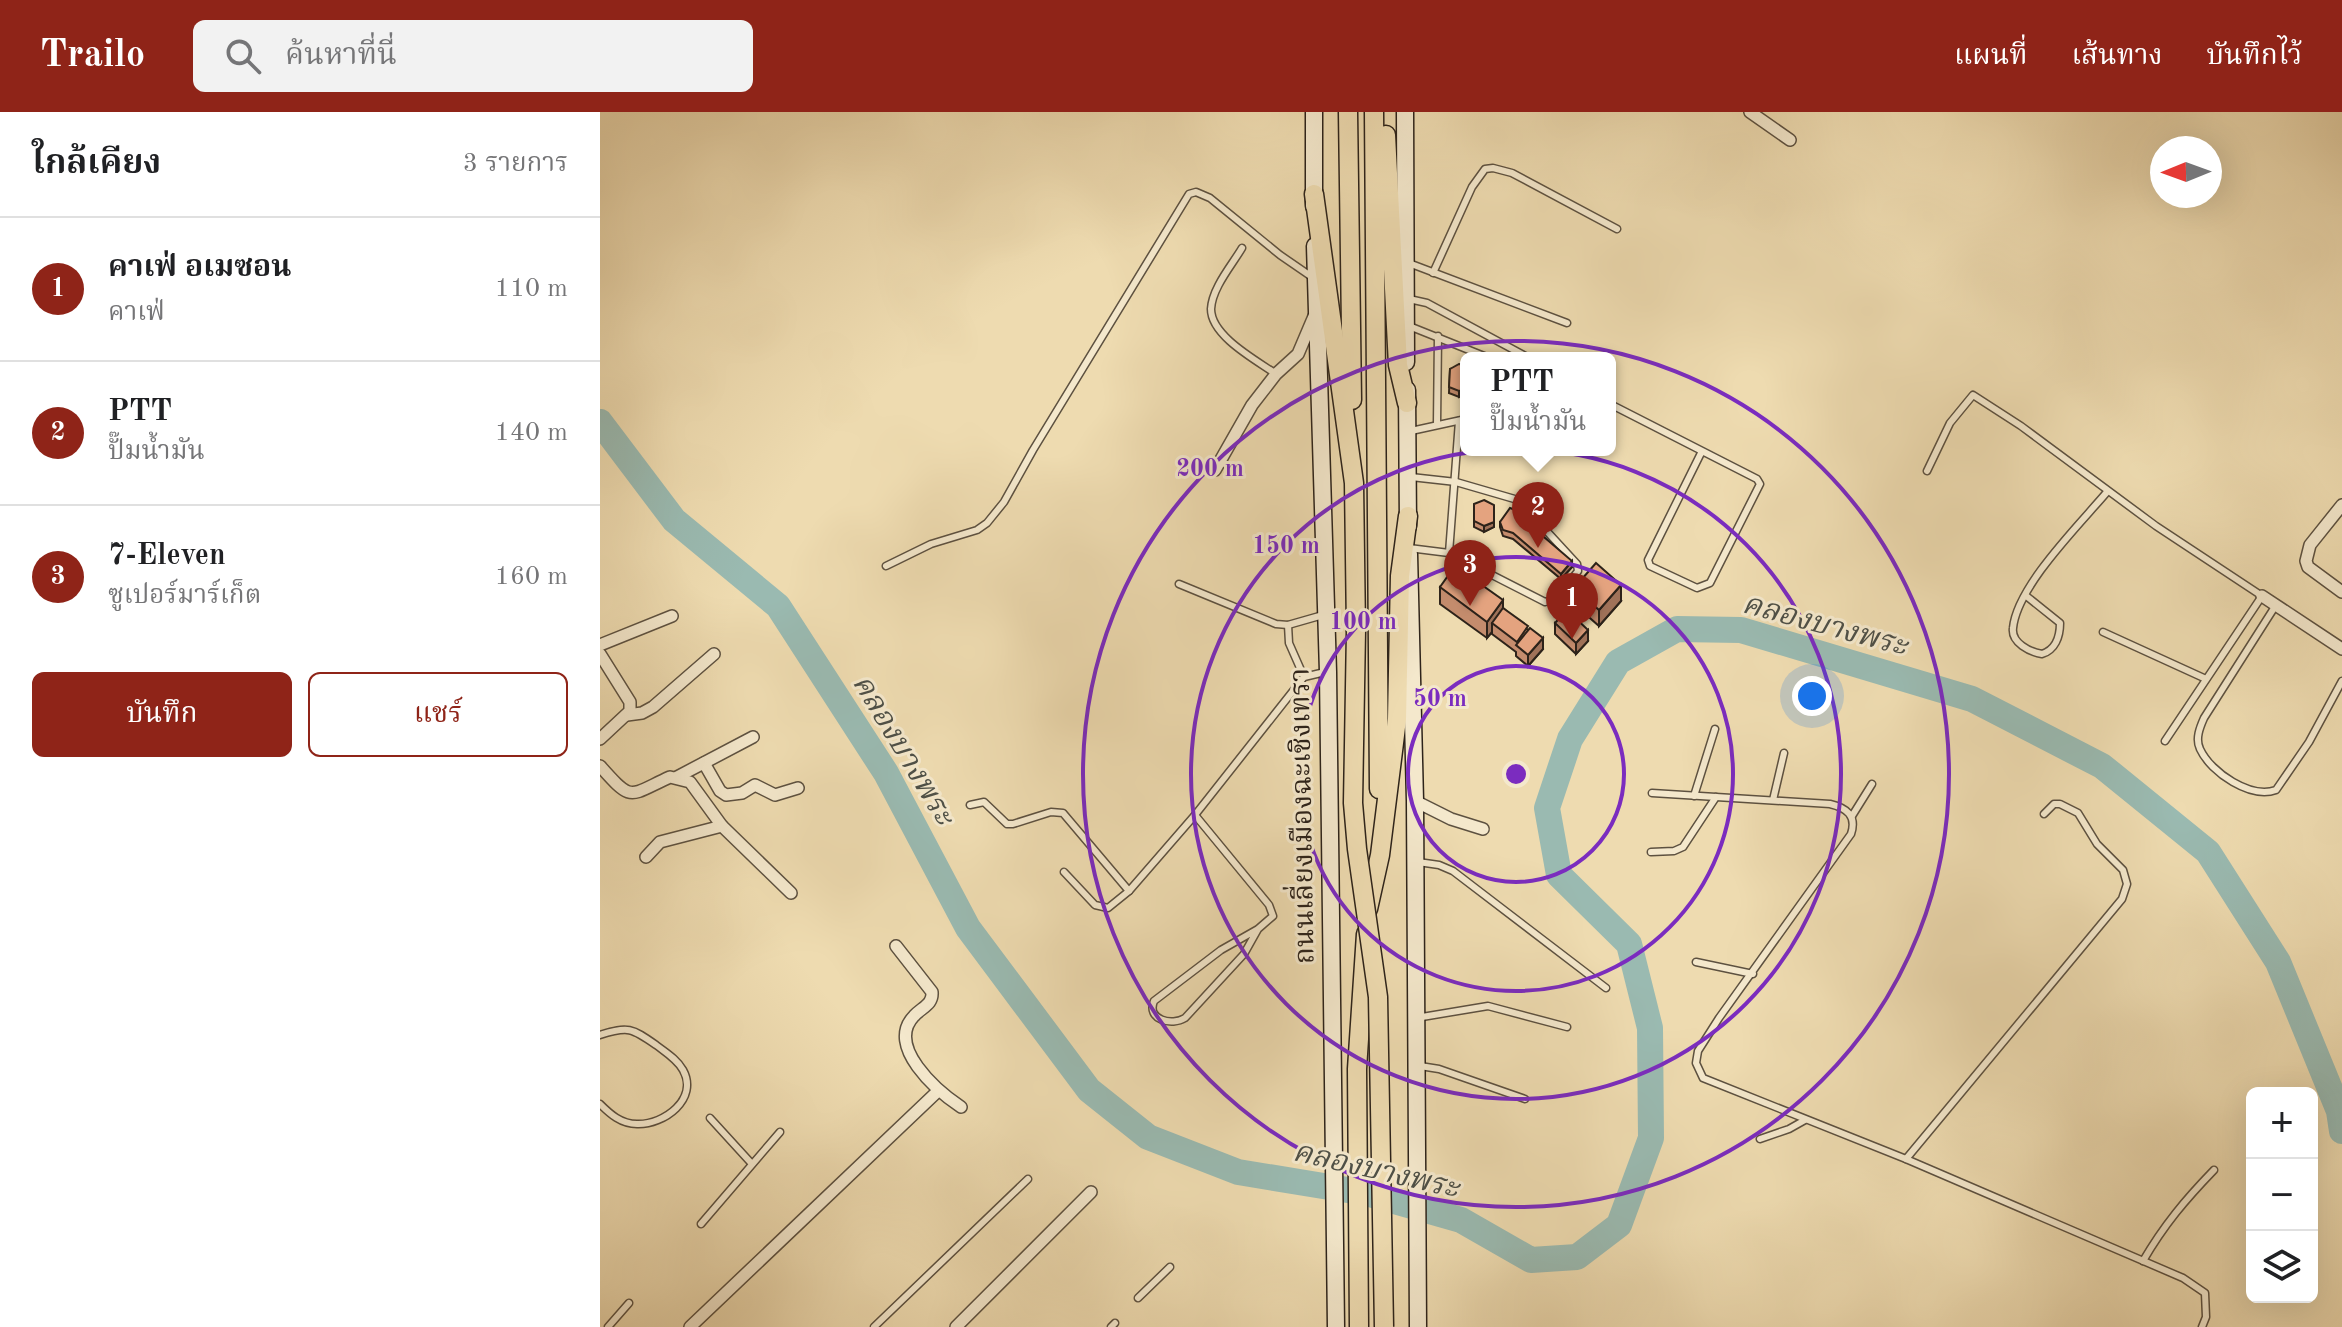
<!DOCTYPE html>
<html lang="th">
<meta charset="utf-8">
<style>
body{margin:0;font-family:"Old Standard TT","Noto Serif Thai",serif;background:#f2f2f2;color:#202124}
.controls{position:absolute;right:24px;bottom:24px;display:grid;overflow:hidden;border-radius:12px;box-shadow:0 8px 32px #0002}
.controls button{width:72px;height:72px;display:grid;place-items:center;padding:0;border:0;border-bottom:2px solid #e0e0e0;background:#fff;color:#202124;font:40px sans-serif}
.compass{position:absolute;left:1550px;top:24px;width:72px;height:72px;border-radius:50%;background:#fff;box-shadow:0 8px 32px #0002;rotate:269deg}
.you{position:absolute;left:1212px;top:584px;width:28px;height:28px;margin:-20px;border:6px solid #fff;border-radius:50%;background:#1a73e8;box-shadow:0 0 0 12px #1a73e833}
.badge{display:grid;place-items:center;width:52px;height:52px;border-radius:50%;background:#8f2418;color:#fff;font-size:26px;font-weight:700}
.pin{position:absolute;translate:-50% -66px;filter:drop-shadow(0 2px 4px #0008)}
.pin::after{content:'';position:absolute;top:42px;width:28px;height:24px;background:inherit;clip-path:polygon(0 0,100% 0,50% 100%)}
.popup{position:absolute;left:860px;top:240px;width:156px;height:104px;box-sizing:border-box;display:grid;place-content:center;border-radius:12px;background:#fff;filter:drop-shadow(0 2px 6px #0005);font-size:26px;white-space:nowrap;color:#757577}
.popup b{font-size:30px;color:#202124}
.popup::after{content:'';position:absolute;left:50%;top:100%;margin-left:-16px;border:16px solid transparent;border-top-color:#fff}
.list{margin:0;padding:0;list-style:none}
h2{display:flex;justify-content:space-between;align-items:center;height:104px;margin:0;padding:0 32px;font-size:34px}
h2 small{font-size:26px;font-weight:400;color:#757577}
.list li{display:grid;grid-template-columns:52px 1fr auto;gap:24px;align-items:center;box-sizing:border-box;height:144px;padding:0 32px;border-top:2px solid #e0e0e0}
.list b{display:block;font-size:30px;white-space:nowrap}
.list p{margin:0;font-size:26px;white-space:nowrap;color:#757577}
.list em{font-size:26px;font-style:normal;color:#757577}
.actions{display:flex;gap:16px;padding:24px 32px}
.actions a{flex:1;padding:18px 0;border:2px solid #8f2418;border-radius:12px;text-align:center;font-size:28px;color:#8f2418}
.actions .main{background:#8f2418;color:#fff}
.icon{flex:none;width:44px;height:44px;fill:none;stroke:currentColor;stroke-width:2;stroke-linecap:round;stroke-linejoin:round}
.map{position:relative;flex:none;width:1742px;height:1215px;overflow:hidden}
header{display:flex;align-items:center;gap:48px;box-sizing:border-box;height:112px;padding:0 40px;background:#8f2418;color:#fff}
header strong{font-size:38px}
nav{display:flex;gap:44px;margin-inline-start:auto;font-size:28px}
.search{width:560px;height:72px;background:#f2f2f2;display:flex;align-items:center;gap:20px;box-sizing:border-box;padding:0 28px;border-radius:12px;color:#757577;font-size:30px}
main{display:flex}
aside{flex:1;background:#fff}
.map>svg:first-child{display:block}
.lines{fill:none;stroke-linecap:round;stroke-linejoin:round}
.river{stroke:#9abab1;stroke-width:26}
.service-casing{stroke:#5d5140;stroke-width:9}
.minor-casing{stroke:#5d5140;stroke-width:14}
.secondary-casing{stroke:#2d231a;stroke-width:19}
.trunk-casing{stroke:#2d231a;stroke-width:21}
.service{stroke:#f4e8cc;stroke-width:6}
.minor{stroke:#f4e8cc;stroke-width:11}
.secondary{stroke:#f4e8cc;stroke-width:16}
.trunk{stroke:#eedbb0;stroke-width:18}
.trunk-bridge-casing{stroke:#2d231a;stroke-width:21;stroke-linecap:butt}
.trunk-bridge{stroke:#eedbb0;stroke-width:18}
.wall{fill:#c48c6d;stroke:#2d231a;stroke-width:2}
.shaded-wall{fill:#a07259;stroke:#2d231a;stroke-width:2}
.building{fill:#e4a37f;stroke:#2d231a;stroke-width:2}
.ring{fill:none;stroke:#7b2cbf;stroke-width:4}
.labels{text-anchor:middle;stroke-width:6;stroke-linejoin:round;paint-order:stroke}
.street-label{font-size:28px;fill:#2d231a;stroke:#f4e8cc}
.water-label{font-size:30px;font-style:italic;fill:#4e5047;stroke:#f4e8cc}
.centre{fill:#7b2cbf;stroke:#f4e8cc;stroke-width:4}
.ring-label{font-size:24px;text-anchor:middle;font-weight:bold;fill:#7b2cbf;stroke:#f4e8cc;stroke-width:6;stroke-linejoin:round;paint-order:stroke}
</style>
<header>
<strong>Trailo</strong>
<div class="search"><svg class="icon" aria-label="search" viewBox="0 0 24 24"><circle cx="10" cy="10" r="6"/><path d="M15 15l6 6"/></svg>ค้นหาที่นี่</div>
<nav><a>แผนที่</a><a>เส้นทาง</a><a>บันทึกไว้</a></nav>
</header>
<main>
<aside>
<h2>ใกล้เคียง<small>3 รายการ</small></h2>
<ul class="list">
<li><span class="badge">1</span><div><b>คาเฟ่ อเมซอน</b><p>คาเฟ่</p></div><em>110 m</em></li>
<li><span class="badge">2</span><div><b>PTT</b><p>ปั๊มน้ำมัน</p></div><em>140 m</em></li>
<li><span class="badge">3</span><div><b>7-Eleven</b><p>ซูเปอร์มาร์เก็ต</p></div><em>160 m</em></li>
</ul>
<div class="actions"><a class="main">บันทึก</a><a>แชร์</a></div>
</aside>
<div class="map">
<svg width="1742" height="1215" viewBox="0 0 1742 1215">
<rect width="100%" height="100%" fill="#eedbb0"/>
<filter id="stains"><feTurbulence type="fractalNoise" baseFrequency=".0025" numOctaves="4"/><feColorMatrix values="0 0 0 0 .2 0 0 0 0 .09 0 0 0 0 .02 0 0 0 .5 -.17"/></filter>
<radialGradient id="worn" r=".72"><stop offset=".6" stop-color="#630" stop-opacity="0"/><stop offset="1" stop-color="#630" stop-opacity=".3"/></radialGradient>
<g class="lines">
<path class="river" d="M 0,310 L 74,408 L 178,494 L 286,661 L 368,816 L 489,978 L 548,1025 L 638,1060 L 766,1081 L 861,1108 L 931,1148 L 977,1145 L 1019,1113 L 1051,1026 L 1050,916 L 1029,832 L 959,763 L 947,696 L 970,627 L 1018,550 L 1077,517 L 1141,518 L 1372,587 L 1502,654 L 1608,740 L 1678,850 L 1739,999 L 1742,1019"/>
<g class="service-casing">
<g id="service">
<path d="M 642,136 C 632,153 612,176 611,197 C 611,224 656,248 676,262"/>
<path d="M 806,150 L 967,211"/>
<path d="M 833,161 L 872,75 L 885,57 L 893,56 L 912,61 L 1017,117"/>
<path d="M 809,187 L 827,191 L 929,246"/>
<path d="M 809,214 L 889,246"/>
<path d="M 1010,292 L 1157,367 L 1160,372 L 1110,471 L 1097,476 L 1050,454 L 1048,448 L 1102,339"/>
<path d="M 837,312 L 838,224"/>
<path d="M 811,319 L 866,307"/>
<path d="M 1327,359 L 1350,311 L 1373,283 L 1421,314 L 1556,414 L 1662,484 L 1565,629"/>
<path d="M 809,436 L 849,441 L 945,490 L 956,487 L 978,459 L 977,452 L 918,388 L 856,370 L 811,365"/>
<path d="M 849,441 L 859,309"/>
<path d="M 286,454 L 331,432 L 377,418 L 387,411 L 404,390 L 433,338 L 589,82 L 596,80 L 610,86 L 680,143 L 712,165"/>
<path d="M 579,472 L 676,512 L 688,513 L 723,503"/>
<path d="M 1425,483 L 1460,511 C 1460,525 1455,538 1442,542 C 1430,540 1411,531 1413,516 C 1417,474 1480,412 1507,380"/>
<path d="M 1676,493 L 1604,606 C 1600,615 1595,627 1600,637 C 1611,661 1651,687 1676,678 L 1709,630 L 1742,569"/>
<path d="M 688,513 L 689,531 L 704,565"/>
<path d="M 1503,520 L 1606,567"/>
<path d="M 1052,681 L 1230,692 C 1247,696 1257,704 1251,722 L 1119,906 L 1098,939 L 1096,951 L 1103,966 L 1306,1047 L 1583,1166 L 1605,1181 L 1606,1205 L 1602,1215"/>
<path d="M 1094,684 L 1115,617"/>
<path d="M 1173,688 L 1184,641"/>
<path d="M 370,693 L 384,690 L 407,712 L 413,712 L 451,700 L 463,701 L 529,779"/>
<path d="M 595,703 L 669,793 L 673,804 L 658,817 L 621,838 L 554,889 C 546,908 572,914 585,906 L 644,842 L 658,817"/>
<path d="M 1252,704 L 1272,672"/>
<path d="M 1051,740 L 1074,739 L 1083,735 L 1116,685"/>
<path d="M 818,750 L 839,753 L 853,759 L 1006,876"/>
<path d="M 464,760 L 495,793 L 508,796 L 529,779 L 595,703 L 704,565 L 725,560"/>
<path d="M 1096,850 L 1153,862"/>
<path d="M 816,906 L 888,894 L 967,915"/>
<path d="M 0,923 C 28,914 32,916 56,933 C 65,940 77,947 83,958 C 99,987 64,1013 37,1012 C 21,1012 10,1002 0,992"/>
<path d="M 820,954 L 839,957 L 925,987"/>
<path d="M 110,1006 L 152,1052"/>
<path d="M 1160,1027 L 1189,1017 L 1205,1008"/>
<path d="M 1306,1047 L 1522,787 L 1527,772 L 1523,758 L 1497,732 L 1478,701 L 1460,692 L 1454,692 L 1444,702"/>
<path d="M 101,1112 L 180,1020"/>
<path d="M 1543,1149 C 1564,1113 1585,1088 1614,1058"/>
<path d="M 538,1186 L 570,1155"/>
<path d="M 8,1215 L 29,1191"/>
<path d="M 274,1215 L 428,1067"/>
<path d="M 511,1215 L 515,1211"/>
</g>
</g>
<g class="minor-casing">
<g id="minor">
<path d="M 1150,0 L 1190,28"/>
<path d="M 615,358 L 652,293 L 676,262 L 698,242 L 715,202"/>
<path d="M 1742,393 L 1710,433 L 1706,449 L 1708,455 L 1742,480"/>
<path d="M 1662,484 L 1742,537"/>
<path d="M 0,533 L 72,504"/>
<path d="M 0,542 L 30,590 L 30,599 L 0,627"/>
<path d="M 27,603 L 42,601 L 53,595 L 114,542"/>
<path d="M 104,651 L 120,679 L 126,683 L 142,681 L 155,673 L 175,683 L 198,676"/>
<path d="M 0,654 C 33,691 28,684 70,665 L 90,670 L 122,714 L 191,781"/>
<path d="M 77,665 L 153,625"/>
<path d="M 815,689 L 851,707 L 883,717"/>
<path d="M 46,745 L 60,730 L 122,714"/>
<path d="M 296,834 L 332,880 C 333,893 322,895 314,904 C 285,934 337,979 361,995"/>
<path d="M 90,1215 L 338,979"/>
<path d="M 356,1215 L 491,1080"/>
</g>
</g>
<g class="secondary-casing">
<g id="secondary">
<path d="M 714,0 L 714,94"/>
<path d="M 805,0 L 806,250"/>
<path d="M 715,134 L 728,560 L 736,1215"/>
<path d="M 807,278 L 808,414"/>
<path d="M 809,442 L 815,689 L 818,1215"/>
</g>
</g>
<g class="trunk-casing">
<g id="trunk">
<path d="M 748,0 L 752,288"/>
<path d="M 774,0 L 779,677"/>
<path d="M 786,23 L 798,253 L 807,291"/>
<path d="M 714,82 L 754,371 L 756,518"/>
<path d="M 768,797 L 780,743 L 797,607 L 800,464 L 808,404"/>
<path d="M 759,1215 L 757,957 L 766,822"/>
</g>
</g>
<use href="#service" class="service"/>
<use href="#minor" class="minor"/>
<use href="#secondary" class="secondary"/>
<use href="#trunk" class="trunk"/>
<g class="trunk-bridge-casing">
<path id="trunk-bridge" d="M 756,518 L 753,691 L 757,737 L 778,885 L 784,1215"/>
</g>
<use href="#trunk-bridge" class="trunk-bridge"/>
</g>
<g class="wall">
<path d="M 866,255 L 859,285 L 849,281 L 850,257 Z"/>
<path d="M 894,399 L 894,415 L 884,420 L 874,415 L 874,409 Z"/>
<path d="M 923,407 L 972,455 L 961,467 L 913,427 L 903,424 L 900,415 L 900,410 Z"/>
<path d="M 840,475 L 903,496 L 928,518 L 943,537 L 928,554 L 916,544 L 916,540 L 892,522 L 892,520 L 887,526 L 840,492 Z"/>
<path d="M 974,476 L 1021,489 L 999,514 L 974,492 Z"/>
<path d="M 955,511 L 988,529 L 976,542 L 955,522 Z"/>
</g>
<g class="shaded-wall">
<path d="M 866,277 L 866,282 L 859,285 L 859,279 Z"/>
<path d="M 894,410 L 894,415 L 884,420 L 884,414 Z"/>
<path d="M 972,449 L 972,455 L 961,467 L 961,462 Z"/>
<path d="M 1021,473 L 1021,489 L 999,514 L 999,498 Z"/>
<path d="M 903,488 L 903,505 L 892,511 L 892,520 L 887,526 L 887,510 Z"/>
<path d="M 988,518 L 988,529 L 976,542 L 976,531 Z"/>
<path d="M 943,526 L 943,537 L 928,554 L 928,543 Z"/>
</g>
<g class="building">
<path d="M 859,252 L 865,253 L 866,255 L 866,277 L 859,279 L 849,275 L 850,257 Z"/>
<path d="M 884,388 L 894,393 L 894,410 L 884,414 L 874,409 L 874,392 Z"/>
<path d="M 910,396 L 921,400 L 923,407 L 972,449 L 961,462 L 913,421 L 903,418 L 900,410 Z"/>
<path d="M 996,451 L 1021,473 L 999,498 L 974,476 Z"/>
<path d="M 855,454 L 903,488 L 887,510 L 840,475 Z"/>
<path d="M 903,496 L 928,514 L 917,530 L 892,511 Z"/>
<path d="M 967,498 L 988,518 L 976,531 L 955,511 Z"/>
<path d="M 930,516 L 943,526 L 928,543 L 916,533 Z"/>
</g>
<g class="ring">
<circle cx="916" cy="662" r="108"/>
<circle cx="916" cy="662" r="217"/>
<circle cx="916" cy="662" r="325"/>
<circle cx="916" cy="662" r="433"/>
</g>
<g class="labels">
<g class="street-label">
<text transform="translate(701 704) rotate(-91)" y="10">ถนนเลี่ยงเมืองฉะเชิงเทรา</text>
</g>
<g class="water-label">
<text transform="translate(1225 512) rotate(15)" y="10">คลองบางพระ</text>
<text transform="translate(304 637) rotate(59)" y="10">คลองบางพระ</text>
<text transform="translate(776 1057) rotate(13)" y="10">คลองบางพระ</text>
</g>
</g>
<circle cx="916" cy="662" r="12" class="centre"/>
<g class="ring-label">
<text x="610" y="364">200 m</text>
<text x="686" y="441">150 m</text>
<text x="763" y="517">100 m</text>
<text x="840" y="594">50 m</text>
</g>
<rect width="100%" height="100%" filter="url(#stains)"/>
<rect width="100%" height="100%" fill="url(#worn)"/>
</svg>
<div class="controls">
<button>+</button>
<button>−</button>
<button><svg class="icon" aria-label="layers" viewBox="0 0 24 24"><path d="M12 4l9 5-9 5-9-5zM3 14l9 5 9-5"/></svg></button>
</div>
<svg class="compass" viewBox="-18 -18 36 36"><path d="M0-13l5 13h-10z" fill="#e53935"/><path d="M0 13l5-13h-10z" fill="#757577"/></svg>
<div class="you"></div>
<div class="pin badge" style="left:972px;top:527px">1</div>
<div class="pin badge" style="left:938px;top:436px">2</div>
<div class="popup"><b>PTT</b>ปั๊มน้ำมัน</div>
<div class="pin badge" style="left:870px;top:494px">3</div>
</div>
</main>
